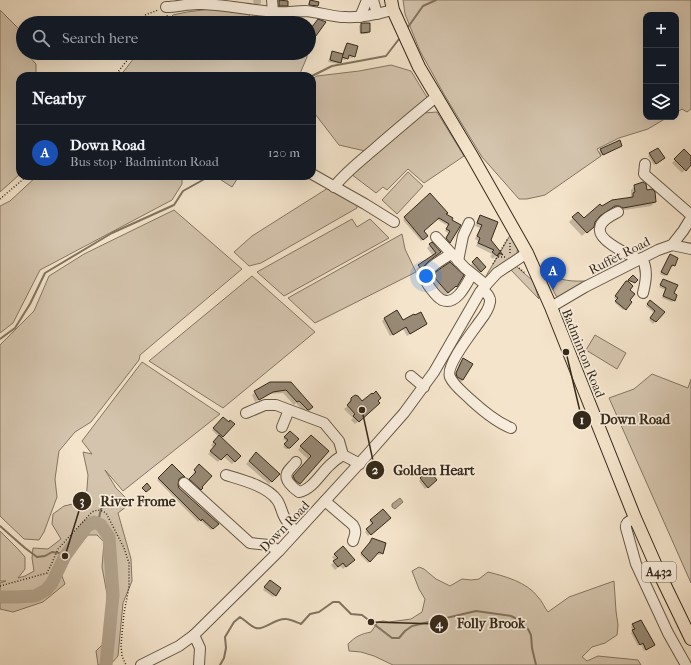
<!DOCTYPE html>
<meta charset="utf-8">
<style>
body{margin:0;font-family:"IM FELL French Canon",serif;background:#242831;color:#f1f3f6}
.controls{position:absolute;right:12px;top:12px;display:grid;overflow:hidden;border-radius:8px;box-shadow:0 4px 16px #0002}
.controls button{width:36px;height:36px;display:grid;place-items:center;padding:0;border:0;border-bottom:1px solid #363941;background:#171b24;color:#f1f3f6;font:20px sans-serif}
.you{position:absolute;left:426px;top:276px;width:14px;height:14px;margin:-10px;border:3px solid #fff;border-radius:50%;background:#1a73e8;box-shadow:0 0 0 6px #1a73e833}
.badge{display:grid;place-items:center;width:26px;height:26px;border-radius:50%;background:#c59692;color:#fff;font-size:13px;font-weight:700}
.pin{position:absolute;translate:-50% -33px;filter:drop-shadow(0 1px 2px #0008)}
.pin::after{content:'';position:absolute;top:21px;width:14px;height:12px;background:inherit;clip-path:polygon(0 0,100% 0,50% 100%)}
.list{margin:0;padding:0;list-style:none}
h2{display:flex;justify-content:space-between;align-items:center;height:52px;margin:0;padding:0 16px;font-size:17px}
h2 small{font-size:13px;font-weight:400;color:#9ea1a6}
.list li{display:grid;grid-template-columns:26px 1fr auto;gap:12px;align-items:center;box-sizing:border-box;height:56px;padding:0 16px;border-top:1px solid #363941}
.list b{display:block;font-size:15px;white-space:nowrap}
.list p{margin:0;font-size:13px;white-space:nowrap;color:#9ea1a6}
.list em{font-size:13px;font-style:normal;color:#9ea1a6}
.icon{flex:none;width:22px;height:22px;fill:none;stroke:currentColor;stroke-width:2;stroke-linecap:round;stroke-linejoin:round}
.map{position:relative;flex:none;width:691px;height:665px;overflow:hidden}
.search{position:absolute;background:#171b24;box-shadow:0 4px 16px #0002;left:16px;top:16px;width:300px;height:44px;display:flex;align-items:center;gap:10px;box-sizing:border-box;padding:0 14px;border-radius:22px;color:#9ea1a6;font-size:15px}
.panel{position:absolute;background:#171b24;box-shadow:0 4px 16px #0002;left:16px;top:72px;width:300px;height:108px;border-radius:12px}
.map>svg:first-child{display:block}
.green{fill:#d4c4ad;stroke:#847663}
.water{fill:#b3a48e;stroke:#81735f}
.shadow{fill:#0003}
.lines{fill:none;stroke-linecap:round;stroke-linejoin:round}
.stream{stroke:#81735f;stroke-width:2}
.river{stroke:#b3a48e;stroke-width:13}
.building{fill:#988a76;stroke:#352919}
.minor-casing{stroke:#655846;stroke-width:12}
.major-casing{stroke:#352919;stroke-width:14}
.path{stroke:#352919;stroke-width:1.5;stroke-dasharray:1 2;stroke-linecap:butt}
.minor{stroke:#f8eddd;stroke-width:10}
.major{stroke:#f4e4cb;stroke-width:12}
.labels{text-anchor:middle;stroke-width:3.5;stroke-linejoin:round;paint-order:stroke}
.shield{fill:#f8eddd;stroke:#706454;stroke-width:1}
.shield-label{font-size:12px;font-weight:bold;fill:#352919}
.street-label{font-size:13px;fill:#352919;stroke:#f8eddd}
.leader{fill:none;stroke:#352919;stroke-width:1.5}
.callout-dot{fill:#352919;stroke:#f8eddd;stroke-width:1.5}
.mark-label{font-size:12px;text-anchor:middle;font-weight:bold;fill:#fff}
.callout-label{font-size:14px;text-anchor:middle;font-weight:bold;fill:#352919;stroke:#f8eddd;stroke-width:3.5;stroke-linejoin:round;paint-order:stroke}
</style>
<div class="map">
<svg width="691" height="665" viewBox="0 0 691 665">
<rect width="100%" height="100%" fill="#f4e4cb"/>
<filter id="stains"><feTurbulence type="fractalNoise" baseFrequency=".005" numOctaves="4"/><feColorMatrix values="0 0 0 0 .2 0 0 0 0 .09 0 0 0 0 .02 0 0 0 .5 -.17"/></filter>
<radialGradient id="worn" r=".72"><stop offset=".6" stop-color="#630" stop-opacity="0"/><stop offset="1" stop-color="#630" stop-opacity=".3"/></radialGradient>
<g class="green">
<path d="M 403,0 L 691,0 L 691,109 L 687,112 L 682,109 L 676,113 L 676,15 L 646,15 L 646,117 L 668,117 L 648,129 L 619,138 L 597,149 L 601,156 L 545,195 L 527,199 L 519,199 L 482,157 L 445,96 L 420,51 L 405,14 Z"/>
<path d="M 211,9 L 248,14 L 253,20 L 260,23 L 165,23 L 173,15 L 187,12 Z"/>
<path d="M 0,10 L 23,33 L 19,45 L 23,50 L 23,53 L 26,53 L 36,64 L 36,76 L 20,76 L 20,174 L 0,192 Z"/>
<path d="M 138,53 L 307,53 L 307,57 L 299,76 L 120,76 Z"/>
<path d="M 391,65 L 411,71 L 428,99 L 365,151 L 339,145 L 312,110 L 312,79 L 317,76 L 359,71 Z"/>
<path d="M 437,112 L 464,156 L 424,183 L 408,169 L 387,190 L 383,187 L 376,193 L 351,174 L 423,113 Z"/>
<path d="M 408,172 L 423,186 L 397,214 L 382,200 Z"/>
<path d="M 37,176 L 182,176 L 182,184 L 172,200 L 40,270 L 13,323 L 0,333 L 0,206 L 10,201 Z"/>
<path d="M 215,176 L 239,176 L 232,187 Z"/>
<path d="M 328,188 L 357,205 L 357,208 L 261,263 L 249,266 L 234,252 L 252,236 Z"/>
<path d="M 174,210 L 242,269 L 140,355 L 139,360 L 91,422 L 75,432 L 59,451 L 55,479 L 57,497 L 44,532 L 39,540 L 24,539 L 0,516 L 0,345 L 34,311 L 49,276 L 84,254 Z"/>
<path d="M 352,219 L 357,227 L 370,219 L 389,238 L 284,296 L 257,272 Z"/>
<path d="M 512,232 L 518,245 L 517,253 L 486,278 L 486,276 Z"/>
<path d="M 402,234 L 405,249 L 416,272 L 315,323 L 288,298 Z"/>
<path d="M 516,266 L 533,281 L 539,299 L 510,269 Z"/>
<path d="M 549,275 C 566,282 577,282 596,280 L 563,298 L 556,296 L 547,277 Z"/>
<path d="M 252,276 L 315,332 L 223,408 L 149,361 Z"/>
<path d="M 595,335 L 626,353 L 617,369 L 586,350 Z"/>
<path d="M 142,362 L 220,414 L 123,491 L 105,470 L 116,488 L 126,498 L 127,506 L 118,513 L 131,559 L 132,581 L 123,603 L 118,656 L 110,665 L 98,665 L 96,651 L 107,640 L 107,594 L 102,567 L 104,542 L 97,535 L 88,535 L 73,553 L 65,550 L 57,563 L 65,584 L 43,602 L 13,612 L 0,609 L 0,583 L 6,581 L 0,581 L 0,531 L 18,549 L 25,557 L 25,569 L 18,578 L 25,576 L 34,571 L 32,558 L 33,548 L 48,549 L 61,539 L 52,524 L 53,514 L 64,506 L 86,501 L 88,475 L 83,452 L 92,454 L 82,441 Z"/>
<path d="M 652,374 L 688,388 L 691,379 L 691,583 L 609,398 L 634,389 Z"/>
<path d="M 419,567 L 424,569 L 436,579 L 450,586 L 462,579 L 471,580 L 479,579 L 488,572 C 504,576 527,582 538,597 C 542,601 544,607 548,612 L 569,597 L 614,581 L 616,611 L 618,625 L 617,635 L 605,643 L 592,647 L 582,657 L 587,661 L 598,656 L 638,660 L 641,665 L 393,665 L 374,656 L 361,652 L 349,651 L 348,644 C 356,636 361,634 371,632 L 378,622 L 383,621 L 389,622 L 411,619 L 422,612 L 425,599 L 419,589 L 412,571 Z"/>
</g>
<path class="water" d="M 400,498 L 403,502 L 395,509 L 392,507 L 392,504 Z"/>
<g class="shadow">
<path d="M 253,0 L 261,0 L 261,3 L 260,4 L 254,5 Z"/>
<path d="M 276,0 L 283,0 L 283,1 L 287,5 L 285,7 L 277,7 Z"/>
<path d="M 310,1 L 317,6 L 316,8 L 308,6 L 308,3 Z"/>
<path d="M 296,20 L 307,23 L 294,23 Z"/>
<path d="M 309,24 L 314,25 L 312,39 L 310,41 L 309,40 Z"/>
<path d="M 361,24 L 369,32 L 367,34 L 360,34 L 359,26 Z"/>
<path d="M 347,44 L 354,56 L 352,58 L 347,57 L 345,60 L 341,59 L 340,62 L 338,64 L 328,62 L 331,54 L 332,52 L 342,55 L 345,46 Z"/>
<path d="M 619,141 L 619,147 L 601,156 L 599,152 L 600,150 Z"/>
<path d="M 684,151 L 691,158 L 691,164 L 682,173 L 672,163 Z"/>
<path d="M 650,154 L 662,160 L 654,165 L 648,156 Z"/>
<path d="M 635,186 L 646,191 L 655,202 L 651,206 L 618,211 L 614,209 L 610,210 L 597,218 L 593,226 L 582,236 L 569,222 L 578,213 L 584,220 L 602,208 L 629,199 L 631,196 L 631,190 Z"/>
<path d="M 430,195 L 445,214 L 452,218 L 450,242 L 448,244 L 444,241 L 448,233 L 445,231 L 448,226 L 436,219 L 423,231 L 427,236 L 421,241 L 403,220 Z"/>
<path d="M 481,216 L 490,240 L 501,255 L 499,257 L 496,256 L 493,259 L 490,256 L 492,254 L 476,246 L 478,241 L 475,239 L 480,228 L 475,226 L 478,219 Z"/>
<path d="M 430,245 L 440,252 L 426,263 L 418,272 L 416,269 L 433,256 L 427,248 Z"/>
<path d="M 670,255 L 674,265 L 672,267 L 671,266 L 665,276 L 660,274 L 668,257 Z"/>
<path d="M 477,259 L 485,267 L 479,273 L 471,265 Z"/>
<path d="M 438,272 L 463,276 L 456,287 L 445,296 L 430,280 Z"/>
<path d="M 662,282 L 673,294 L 674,300 L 672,302 L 662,298 L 665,290 L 659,287 Z"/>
<path d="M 625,284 L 628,290 L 628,300 L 631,302 L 623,310 L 615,303 L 617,300 L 614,298 Z"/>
<path d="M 650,301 L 663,312 L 653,324 L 649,320 L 654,313 L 646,306 Z"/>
<path d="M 397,312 L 402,322 L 426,324 L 424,326 L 407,336 L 403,329 L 390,336 L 382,321 L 384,319 Z"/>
<path d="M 463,359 L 472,364 L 463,380 L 460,383 L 454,376 L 460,362 Z"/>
<path d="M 270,383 L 290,383 L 311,407 L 305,413 L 296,403 L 294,405 L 283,393 L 269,394 L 255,402 L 252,395 L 255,392 Z"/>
<path d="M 355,396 L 362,402 L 377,401 L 376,406 L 355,424 L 351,420 L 353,418 L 344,409 L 349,405 L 348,402 Z"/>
<path d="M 223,418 L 229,423 L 234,424 L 221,438 L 240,456 L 232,464 L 223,456 L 218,462 L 208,454 L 214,448 L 211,445 L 219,437 L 212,430 Z"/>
<path d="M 290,432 L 297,439 L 288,449 L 286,449 L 283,447 L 287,442 L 283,439 Z"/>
<path d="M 311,436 L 328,451 L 296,487 L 291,479 L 308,459 L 298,450 Z"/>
<path d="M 256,454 L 279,474 L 269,484 L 246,464 Z"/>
<path d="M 172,465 L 184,477 L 182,478 L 179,478 L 177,485 L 179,488 L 217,524 L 211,530 L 200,520 L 198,522 L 157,480 Z"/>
<path d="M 199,466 L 201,487 L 202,488 L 199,491 L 188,481 L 195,475 L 193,473 Z"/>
<path d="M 429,472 L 434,482 L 425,489 L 419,481 Z"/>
<path d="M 383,510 L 388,520 L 368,536 L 365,532 L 372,525 L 369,522 Z"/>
<path d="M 372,539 L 382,553 L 380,555 L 376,554 L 368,563 L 360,555 L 369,545 L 370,541 Z"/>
<path d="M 335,555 L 350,563 L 343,569 L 340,566 L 335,570 L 331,565 L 335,561 L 332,557 Z"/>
<path d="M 268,583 L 275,595 L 273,597 L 263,590 Z"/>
<path d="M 633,625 L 652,647 L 644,651 L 641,644 L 638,646 L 631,633 L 633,631 L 631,627 Z"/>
</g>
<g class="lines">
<g class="stream">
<path d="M 408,27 L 423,6 L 436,0"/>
<path d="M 312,76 L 332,66 L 386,56 L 399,39"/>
<path d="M 0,339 L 15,328 L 30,304 L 45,273 L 112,233 L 174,205 L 183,191 L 210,176"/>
<path d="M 98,524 L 100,513 L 103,503"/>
<path d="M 0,526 L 25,548 L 37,557 L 45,556 L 52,552 L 59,553 L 65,556"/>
<path d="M 220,665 L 224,658 L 226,648 L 225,637 L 234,622 L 240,617 C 245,620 251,627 256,628 C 263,631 275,618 286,619 C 290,619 296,622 301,624 L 310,614 L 319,612 L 333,602 L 339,602 L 351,614 L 362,615 L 392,638 L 399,638 L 405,631 L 412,626 L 476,611 L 511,616 L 517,619 L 528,629 L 531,635 L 532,648 L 536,665"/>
</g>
<path class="river" d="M 0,597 L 17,597 L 35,596 L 46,590 L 52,583 L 65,556 L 87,526 L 94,522 L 101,525 L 109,537 L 113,595 L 106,665"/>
</g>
<g class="building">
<path d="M 279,0 L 288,1 L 288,6 L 279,6 Z"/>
<path d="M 310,0 L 319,2 L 318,6 L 309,5 Z"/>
<path d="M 318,19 L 326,22 L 313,40 L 309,37 L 309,31 Z"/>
<path d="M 361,23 L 370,23 L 370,32 L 361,33 Z"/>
<path d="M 347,43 L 358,46 L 355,57 L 349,55 L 348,59 L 342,57 Z"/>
<path d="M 332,51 L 343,54 L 341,63 L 330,60 Z"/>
<path d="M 620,140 L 622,146 L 603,155 L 600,149 Z"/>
<path d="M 658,148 L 665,158 L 656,164 L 649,153 Z"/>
<path d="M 684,149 L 691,156 L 691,165 L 686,171 L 674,159 Z"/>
<path d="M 643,182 L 646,184 L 647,190 L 652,189 L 655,192 L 656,202 L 623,208 L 619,206 L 615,206 L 600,216 L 595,222 L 594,227 L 587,233 L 572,217 L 578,212 L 584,218 L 600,204 L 602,206 L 612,200 L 633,197 L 633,193 L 635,192 L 634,185 Z"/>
<path d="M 430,193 L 448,213 L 446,214 L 453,218 L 452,220 L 461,225 L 450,243 L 446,238 L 450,231 L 446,229 L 449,224 L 439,218 L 424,231 L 428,236 L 423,240 L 404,217 Z"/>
<path d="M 480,215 L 498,222 L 491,240 L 503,255 L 499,253 L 497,256 L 492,252 L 494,250 L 478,243 L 480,238 L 477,236 L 482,225 L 477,223 Z"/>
<path d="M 432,242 L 441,252 L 429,261 L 421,269 L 418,265 L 436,253 L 429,244 Z"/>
<path d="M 670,254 L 678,258 L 675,266 L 672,265 L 667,275 L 661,272 Z"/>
<path d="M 477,257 L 486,267 L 481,272 L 472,262 Z"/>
<path d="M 450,262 L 464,275 L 457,287 L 456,286 L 448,293 L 433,276 L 437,271 Z"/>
<path d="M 633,275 L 638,280 L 635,283 L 628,280 Z"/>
<path d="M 663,279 L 678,285 L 674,293 L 677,295 L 675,301 L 663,296 L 666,288 L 660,285 Z"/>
<path d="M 626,281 L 628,281 L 633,286 L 630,290 L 635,294 L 630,300 L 632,302 L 626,310 L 615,301 L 618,298 L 615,296 Z"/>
<path d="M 650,300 L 665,312 L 656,322 L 650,318 L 655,311 L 647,304 Z"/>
<path d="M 397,310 L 403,320 L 414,314 L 415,315 L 421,312 L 427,324 L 410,334 L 406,327 L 393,335 L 384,318 Z"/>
<path d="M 463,358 L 473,364 L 463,380 L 457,377 L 456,373 Z"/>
<path d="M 270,382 L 291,382 L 313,407 L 309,410 L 308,410 L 299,401 L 297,402 L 286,390 L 273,392 L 259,400 L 254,391 Z"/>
<path d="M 376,391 L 381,398 L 378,401 L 380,403 L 359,422 L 353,416 L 355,414 L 347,405 L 351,401 L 351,398 L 355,395 L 358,396 L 362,401 L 372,393 L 373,394 Z"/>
<path d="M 223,417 L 229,422 L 230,420 L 235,424 L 223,437 L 213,428 Z"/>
<path d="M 290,431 L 299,439 L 290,448 L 288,448 L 284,444 L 288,440 L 284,437 Z"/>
<path d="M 219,435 L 241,456 L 235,462 L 227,454 L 221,460 L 210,451 L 216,444 L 213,442 Z"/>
<path d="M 311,435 L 329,451 L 300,484 L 295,480 L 293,476 L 311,456 L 300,446 Z"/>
<path d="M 256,452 L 280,474 L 272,482 L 249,461 Z"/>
<path d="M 172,464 L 185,477 L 182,477 L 179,479 L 178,485 L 179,488 L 219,524 L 213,529 L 202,519 L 201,521 L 158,478 Z"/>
<path d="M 199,464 L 212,476 L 202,487 L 203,488 L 201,490 L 189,479 L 196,472 L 194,470 Z"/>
<path d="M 429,470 L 437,480 L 428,488 L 420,478 Z"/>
<path d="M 147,483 L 151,488 L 146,492 L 142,488 Z"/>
<path d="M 383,509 L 391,518 L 371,535 L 366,529 L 373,523 L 370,520 Z"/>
<path d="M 372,538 L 386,543 L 383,554 L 379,552 L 370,562 L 361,553 L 370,542 Z"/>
<path d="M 343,546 L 355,560 L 346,567 L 343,563 L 338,567 L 333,561 L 338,558 L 334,554 Z"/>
<path d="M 270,580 L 281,588 L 276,596 L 264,587 Z"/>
<path d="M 641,620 L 655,645 L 646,650 L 643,643 L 640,645 L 632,630 L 635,629 L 632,624 Z"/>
</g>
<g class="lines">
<g class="minor-casing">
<g id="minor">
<path d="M 272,0 L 273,12"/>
<path d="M 373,0 L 377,14"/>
<path d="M 166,7 C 178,7 189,3 202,4 C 226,5 250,10 275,12 C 285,13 295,11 305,11 C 319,12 332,17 345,17 C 361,18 377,14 393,10"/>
<path d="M 360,17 L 367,0"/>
<path d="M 645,164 L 644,174 L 691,215"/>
<path d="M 312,174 L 365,204 L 394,222"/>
<path d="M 334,187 C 345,173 359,162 372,151 C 394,132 415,114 436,97"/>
<path d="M 618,212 C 612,215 601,220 600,228 C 597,241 630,255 640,260"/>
<path d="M 436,237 L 465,268 L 486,285"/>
<path d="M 672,245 L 691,249"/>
<path d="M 451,254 C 445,258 428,267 426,275 C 424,280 428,285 431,289 C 434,293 438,298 442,300 C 457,306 467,283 472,274"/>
<path d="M 642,258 C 648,270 646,281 643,293"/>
<path d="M 458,261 L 463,236 L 469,223"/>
<path d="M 483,289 C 486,293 491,297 490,302 C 489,308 484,316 480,321 C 473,331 445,366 450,377 C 454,386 464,393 471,400 C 483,411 496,422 511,428"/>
<path d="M 551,307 L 585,287 L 658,250 L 672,245 L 683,231 L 691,218"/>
<path d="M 411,376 L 424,387"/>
<path d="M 246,413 L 265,405 L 276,405 L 324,423 L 339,441 L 343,455 L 360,464"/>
<path d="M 282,427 L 289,410"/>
<path d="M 296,462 C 293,466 289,469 287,473 C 284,480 293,488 299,492 C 312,490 321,473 330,465 C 334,461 338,458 343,455"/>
<path d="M 226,475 C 242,480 267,486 277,500 C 280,504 281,509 283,514 C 286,522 291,527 296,532"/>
<path d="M 184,483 L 250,543 L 269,545 L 279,551"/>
<path d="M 325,501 L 353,525 C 357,531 355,535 353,541"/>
<path d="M 635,518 C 630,521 625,522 626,528 L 636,564 L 668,633 L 686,665"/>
<path d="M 194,635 L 200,648 L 199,665"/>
<path d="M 141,665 L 179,646 L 194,635 L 279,551 L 367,455 L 404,413 L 434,372 L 480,292 L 486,285 L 497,273 L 527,253"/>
</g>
</g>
<g class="major-casing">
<path id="major" d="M 391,0 L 393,10 L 419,67 L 472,156 L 527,253 L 551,307 L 635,518 L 661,577 L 691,639"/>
</g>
<g class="path">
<path d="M 145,15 L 158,10"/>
<path d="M 161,23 L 168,15"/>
<path d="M 115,76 L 125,63 L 134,53"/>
<path d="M 0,199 L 27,176"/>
<path d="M 510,243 L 510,255"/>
<path d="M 498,257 L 506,257"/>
<path d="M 493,264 L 508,238"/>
<path d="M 519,268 L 525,273"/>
<path d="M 0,586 L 47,573 L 50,567 L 58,549 L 92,512 C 98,509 101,510 106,513 L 124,548 L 129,563 L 129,587 L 124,613 L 121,645 L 122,656 L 126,665"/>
</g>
<use href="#minor" class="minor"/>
<use href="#major" class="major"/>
</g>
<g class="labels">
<rect class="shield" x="642" y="562" width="34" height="20" rx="3"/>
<g class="shield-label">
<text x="659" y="576">A432</text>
</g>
<g class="street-label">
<text transform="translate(619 255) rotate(-27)" y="5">Ruffet Road</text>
<text transform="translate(584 353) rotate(68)" y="5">Badminton Road</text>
<text transform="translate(284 526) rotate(-46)" y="5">Down Road</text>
</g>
</g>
<path class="leader" d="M566 352L582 420M362 410L375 470M65 556L82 501M371 622L439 624"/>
<g class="callout-dot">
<circle cx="566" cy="352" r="4"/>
<circle cx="362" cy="410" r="4"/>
<circle cx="65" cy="556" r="4"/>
<circle cx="371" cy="622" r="4"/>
<circle cx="582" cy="420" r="10"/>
<circle cx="375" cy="470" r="10"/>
<circle cx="82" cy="501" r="10"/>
<circle cx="439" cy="624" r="10"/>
</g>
<g class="mark-label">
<text x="582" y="424">1</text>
<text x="375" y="474">2</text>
<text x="82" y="505">3</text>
<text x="439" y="628">4</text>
</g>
<g class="callout-label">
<text x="635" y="424">Down Road</text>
<text x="434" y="475">Golden Heart</text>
<text x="138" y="506">River Frome</text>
<text x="491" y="628">Folly Brook</text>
</g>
<rect width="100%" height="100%" filter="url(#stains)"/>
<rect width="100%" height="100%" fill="url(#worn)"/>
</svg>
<div class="controls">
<button>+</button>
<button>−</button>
<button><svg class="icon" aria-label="layers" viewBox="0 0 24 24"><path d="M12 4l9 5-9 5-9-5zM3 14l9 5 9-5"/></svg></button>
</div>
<div class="you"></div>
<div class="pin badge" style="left:553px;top:290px;background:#1a4fb4">A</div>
<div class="search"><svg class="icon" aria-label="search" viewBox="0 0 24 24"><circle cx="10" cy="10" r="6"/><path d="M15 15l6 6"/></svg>Search here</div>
<section class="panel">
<h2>Nearby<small></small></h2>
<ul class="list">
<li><span class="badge" style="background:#1a4fb4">A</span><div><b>Down Road</b><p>Bus stop · Badminton Road</p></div><em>120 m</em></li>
</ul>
</section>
</div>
